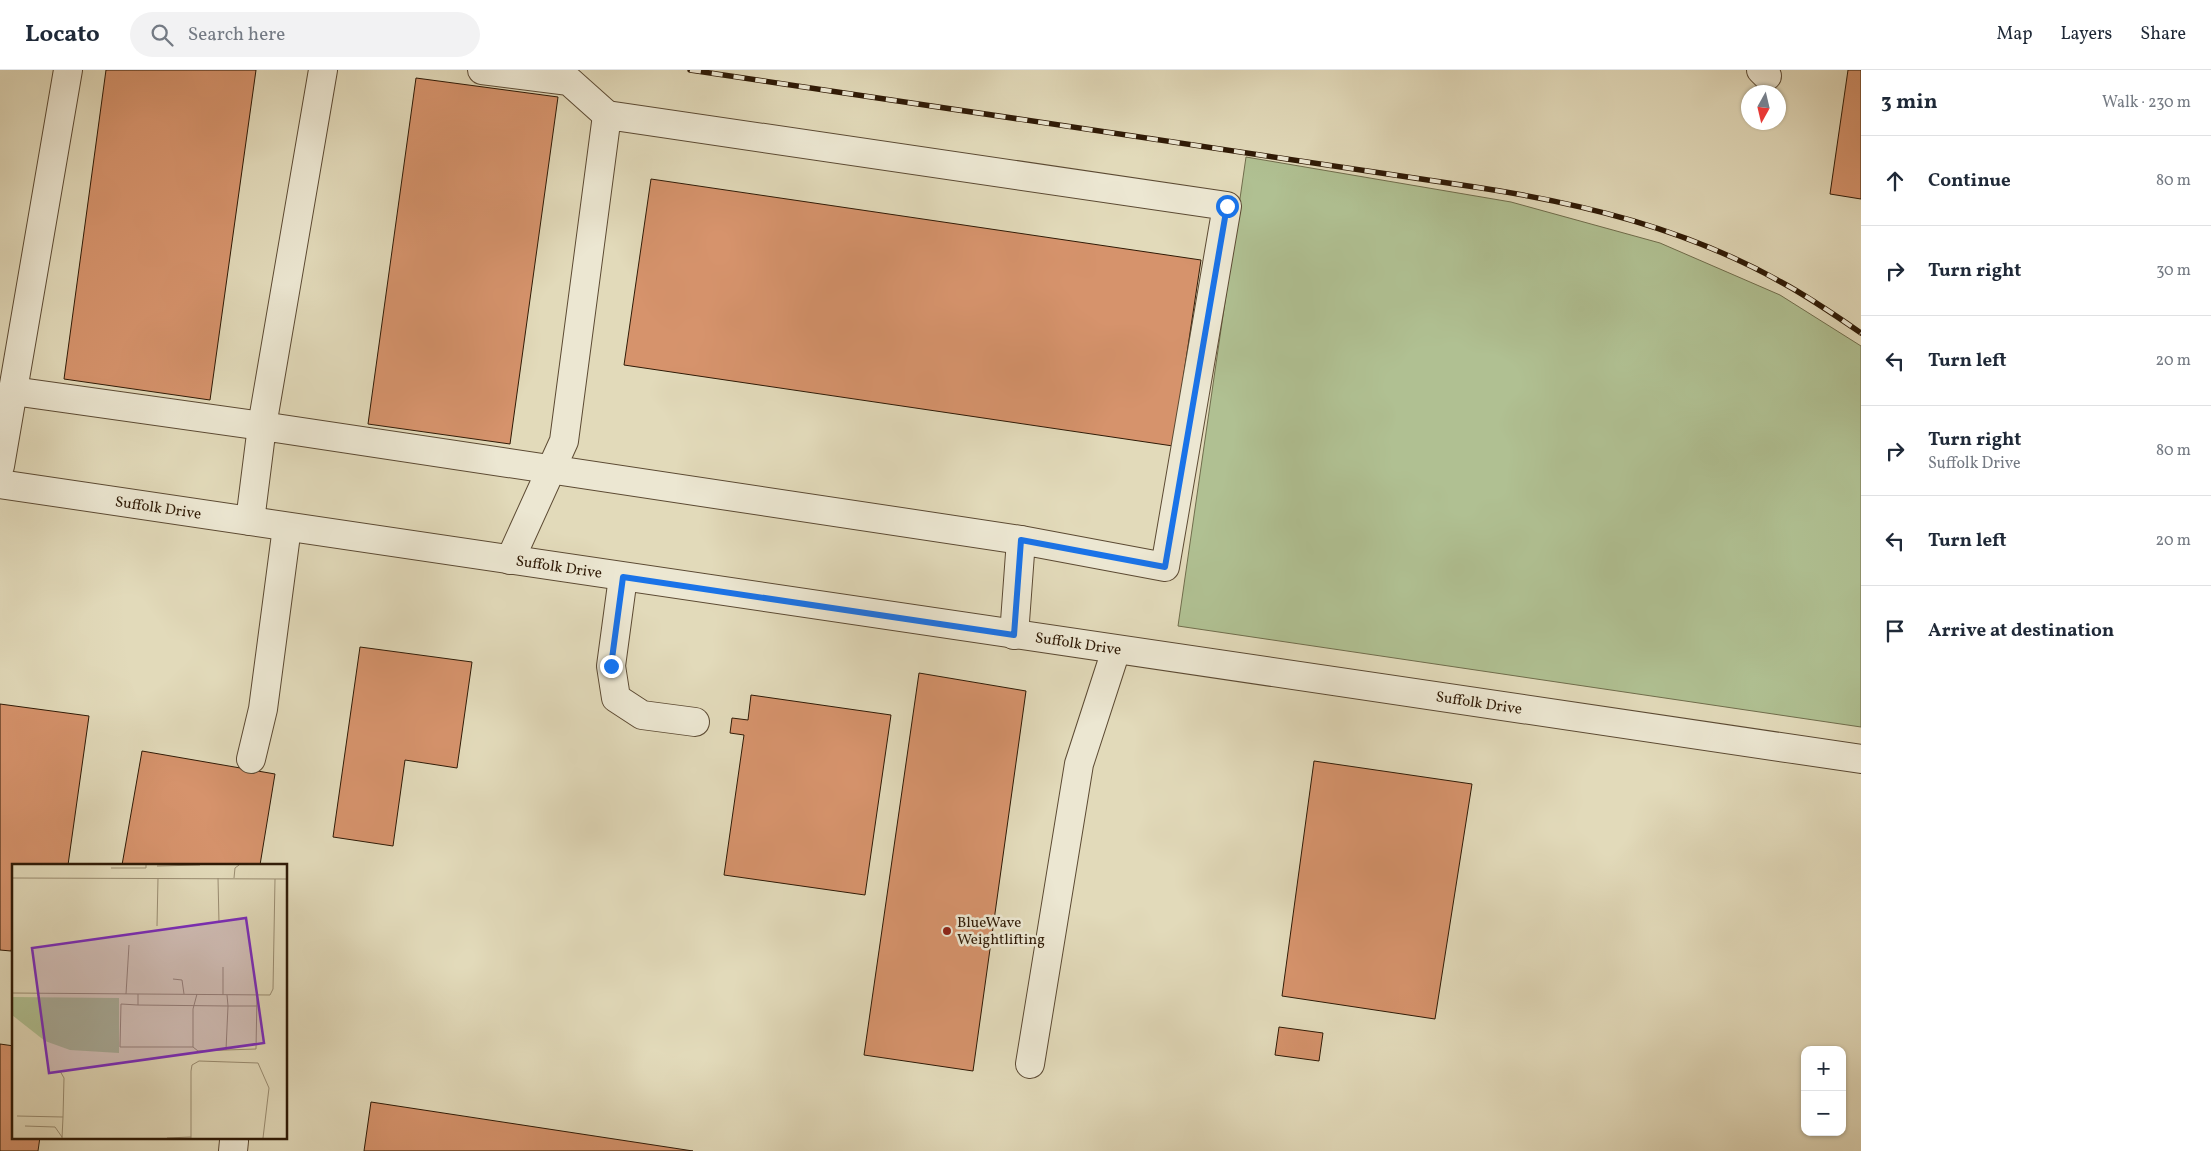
<!DOCTYPE html>
<meta charset="utf-8">
<style>
body{margin:0;font-family:Vollkorn,serif;background:#f2f2f3;color:#1f2937}
.controls{position:absolute;right:15px;bottom:15px;display:grid;overflow:hidden;border-radius:10px;box-shadow:0 1px 4px #0004}
.controls button{width:45px;height:45px;display:grid;place-items:center;padding:0;border:0;border-bottom:1px solid #e0e1e3;background:#fff;color:#1f2937;font:25px sans-serif}
.compass{position:absolute;left:1741px;top:15px;width:45px;height:45px;border-radius:50%;background:#fff;box-shadow:0 1px 4px #0004;rotate:188deg}
.stop{position:absolute;width:15px;height:15px;margin:-11px;border:4px solid #1a73e8;border-radius:50%;background:#fff}
.stop.end{background:#1a73e8;border-color:#fff;box-shadow:0 1px 5px #0008}
.list{margin:0;padding:0;list-style:none}
h2{display:flex;justify-content:space-between;align-items:center;height:65px;margin:0;padding:0 20px;font-size:21px}
h2 small{font-size:16px;font-weight:400;color:#747a83}
.list li{display:grid;grid-template-columns:32px 1fr auto;gap:15px;align-items:center;box-sizing:border-box;height:90px;padding:0 20px;border-top:1px solid #e0e1e3}
.list b{display:block;font-size:19px;white-space:nowrap}
.list p{margin:0;font-size:16px;white-space:nowrap;color:#747a83}
.list em{font-size:16px;font-style:normal;color:#747a83}
.icon{flex:none;width:28px;height:28px;fill:none;stroke:currentColor;stroke-width:2;stroke-linecap:round;stroke-linejoin:round}
.map{position:relative;flex:none;width:1861px;height:1081px;overflow:hidden}
header{display:flex;align-items:center;gap:30px;box-sizing:border-box;height:70px;padding:0 25px;background:#fff;border-bottom:1px solid #e0e1e3}
header strong{font-size:24px}
nav{display:flex;gap:28px;margin-inline-start:auto;font-size:18px}
.search{width:350px;height:45px;background:#f2f2f3;display:flex;align-items:center;gap:12px;box-sizing:border-box;padding:0 18px;border-radius:28px;color:#747a83;font-size:19px}
main{display:flex}
aside{flex:1;background:#fff}
.map>svg:first-child{display:block}
.green{fill:#b0c092;stroke:#706d4c}
.building{fill:#d6936c;stroke:#2f1a06}
.lines{fill:none;stroke-linecap:round;stroke-linejoin:round}
.minor-casing{stroke:#5c4a33;stroke-width:30}
.minor{stroke:#ece7d2;stroke-width:28}
.rail-casing{stroke:#2f1a06;stroke-width:5.5}
.rail{stroke:#ece7d2;stroke-width:4;stroke-dasharray:11;stroke-linecap:butt}
.route{stroke:#1a73e8;stroke-width:6}
.poi-dot{fill:#8f2418;stroke:#ece7d2;stroke-width:2}
.labels{text-anchor:middle;stroke-width:5;stroke-linejoin:round;paint-order:stroke}
.street-label{font-size:15px;fill:#2f1a06;stroke:#ece7d2}
.poi-label{font-size:15px;fill:#2f1a06;stroke:#ece7d2;text-anchor:start}
.inset-road{fill:none;stroke:#9a8d72;stroke-width:1}
.view{fill:#7b2cbf;fill-opacity:0.15;stroke:#7b2cbf;stroke-width:2.5}
.inset-edge{fill:none;stroke:#2f1a06;stroke-width:2.5}
</style>
<header>
<strong>Locato</strong>
<div class="search"><svg class="icon" aria-label="search" viewBox="0 0 24 24"><circle cx="10" cy="10" r="6"/><path d="M15 15l6 6"/></svg>Search here</div>
<nav><a>Map</a><a>Layers</a><a>Share</a></nav>
</header>
<main>
<div class="map">
<svg width="1861" height="1081" viewBox="0 0 1861 1081">
<rect width="100%" height="100%" fill="#e2daba"/>
<filter id="stains"><feTurbulence type="fractalNoise" baseFrequency=".004" numOctaves="4"/><feColorMatrix values="0 0 0 0 .2 0 0 0 0 .09 0 0 0 0 .02 0 0 0 .5 -.17"/></filter>
<radialGradient id="worn" r=".72"><stop offset=".6" stop-color="#630" stop-opacity="0"/><stop offset="1" stop-color="#630" stop-opacity=".3"/></radialGradient>
<path class="green" d="M 1246,87 L 1511,132 L 1660,173 L 1780,225 L 1861,276 L 1861,657 L 1178,556 Z"/>
<g class="building">
<path d="M 106,0 L 256,0 L 210,330 L 64,309 Z"/>
<path d="M 1848,0 L 1861,0 L 1861,129 L 1830,124 Z"/>
<path d="M 416,8 L 558,27 L 510,374 L 368,354 Z"/>
<path d="M 651,109 L 1201,190 L 1173,376 L 624,295 Z"/>
<path d="M 360,577 L 472,592 L 457,698 L 405,690 L 393,776 L 333,767 Z"/>
<path d="M 919,603 L 1026,621 L 973,1001 L 864,985 Z"/>
<path d="M 751,625 L 891,645 L 865,825 L 724,805 L 744,665 L 730,663 L 732,648 L 748,650 Z"/>
<path d="M 0,634 L 89,646 L 68,795 L 14,795 L 14,869 L 11,881 L 0,880 Z"/>
<path d="M 142,681 L 275,704 L 260,795 L 122,795 Z"/>
<path d="M 1314,691 L 1472,714 L 1435,949 L 1282,926 Z"/>
<path d="M 1279,957 L 1323,963 L 1319,991 L 1275,985 Z"/>
<path d="M 0,974 L 14,976 L 14,1067 L 40,1067 L 38,1081 L 0,1081 Z"/>
<path d="M 371,1032 L 693,1081 L 364,1081 Z"/>
</g>
<g class="lines">
<g class="minor-casing">
<g id="minor">
<path d="M 482,0 L 569,11 L 607,45"/>
<path d="M 1761,0 L 1767,6"/>
<path d="M 13,321 L 262,356 L 323,0"/>
<path d="M 0,396 L 68,0"/>
<path id="s1" d="M 0,414 L 1861,689"/>
<path d="M 250,451 L 262,356 L 1021,470"/>
<path d="M 510,490 L 564,371 L 607,45 L 1227,136 L 1165,497 L 1021,470 L 1014,565"/>
<path d="M 623,507 L 611,596 L 616,628 L 642,645 L 695,652"/>
<path d="M 251,689 L 263,639 L 287,457"/>
<path d="M 1030,994 L 1079,694 L 1116,580"/>
<path d="M 233,1081 L 234,1071"/>
</g>
</g>
<use href="#minor" class="minor"/>
<g class="rail-casing">
<path id="rail" d="M 690,0 L 1475,117 C 1581,133 1687,159 1781,212 C 1809,227 1835,245 1861,263"/>
</g>
<use href="#rail" class="rail"/>
</g>
<g class="lines">
<path class="route" d="M 611,596 L 623,507 L 1014,565 L 1021,470 L 1165,497 L 1227,136"/>
</g>
<circle class="poi-dot" cx="947" cy="861" r="5"/>
<g class="labels">
<g class="street-label">
<text dy="5" stroke="none"><textPath href="#s1" startOffset="160">Suffolk Drive</textPath></text>
<text dy="5" stroke="none"><textPath href="#s1" startOffset="565">Suffolk Drive</textPath></text>
<text dy="5" stroke="none"><textPath href="#s1" startOffset="1090">Suffolk Drive</textPath></text>
<text dy="5" stroke="none"><textPath href="#s1" startOffset="1495">Suffolk Drive</textPath></text>
</g>
<g class="poi-label">
<text x="957" y="857">BlueWave<tspan x="957" dy="17">Weightlifting</tspan></text>
</g>
</g>
<g transform="translate(12 794)">
<rect width="275" height="275" fill="#e2daba"/>
<path d="M 0,133 L 107,134 L 107,189 L 58,186 L 33,177 L 0,151 Z" fill="#b0c092"/>
<path class="inset-road" d="M 145,2 L 188,1M 99,4 L 134,4 L 134,1M 0,14 L 275,15M 206,14 L 207,59M 222,14 L 223,4 L 227,1M 145,62 L 146,14M 161,115 L 170,116 L 172,130M 0,129 L 258,131 L 261,125 L 263,15M 114,130 L 117,81M 126,130 L 126,141 L 109,140 L 108,183 L 181,183 L 181,145 L 185,130M 211,131 L 211,103M 126,141 L 216,142 L 215,131M 181,183 L 186,187 L 214,186 L 216,142 L 245,142M 214,186 L 244,185 L 245,131M 48,207 L 52,214 L 51,253M 5,252 L 51,253 L 50,274M 13,262 L 43,263 L 50,273M 155,274 L 179,273M 179,274 L 179,207 L 180,201 L 187,197 L 246,199 L 257,224 L 251,274"/>
<path class="view" d="M 234,54 L 252,179 L 37,209 L 20,84 Z"/>
<rect width="275" height="275" class="inset-edge"/>
</g>
<rect width="100%" height="100%" filter="url(#stains)"/>
<rect width="100%" height="100%" fill="url(#worn)"/>
</svg>
<div class="controls">
<button>+</button>
<button>−</button>
</div>
<svg class="compass" viewBox="-18 -18 36 36"><path d="M0-13l5 13h-10z" fill="#e53935"/><path d="M0 13l5-13h-10z" fill="#747a83"/></svg>
<div class="stop" style="left:1227px;top:136px"></div>
<div class="stop end" style="left:611px;top:596px"></div>
</div>
<aside>
<h2>3 min<small>Walk · 230 m</small></h2>
<ul class="list">
<li><svg class="icon" aria-label="ahead" viewBox="0 0 24 24"><path d="M12 20V5M6 11l6-6 6 6"/></svg><div><b>Continue</b></div><em>80 m</em></li>
<li><svg class="icon" aria-label="right" viewBox="0 0 24 24"><path d="M7 20v-9h11M14 6l5 5-5 5"/></svg><div><b>Turn right</b></div><em>30 m</em></li>
<li><svg class="icon" aria-label="left" viewBox="0 0 24 24"><path d="M17 20v-9H6M10 6l-5 5 5 5"/></svg><div><b>Turn left</b></div><em>20 m</em></li>
<li><svg class="icon" aria-label="right" viewBox="0 0 24 24"><path d="M7 20v-9h11M14 6l5 5-5 5"/></svg><div><b>Turn right</b><p>Suffolk Drive</p></div><em>80 m</em></li>
<li><svg class="icon" aria-label="left" viewBox="0 0 24 24"><path d="M17 20v-9H6M10 6l-5 5 5 5"/></svg><div><b>Turn left</b></div><em>20 m</em></li>
<li><svg class="icon" aria-label="arrive" viewBox="0 0 24 24"><path d="M6 21V4h12l-3 4 3 4H6"/></svg><div><b>Arrive at destination</b></div></li>
</ul>
</aside>
</main>
